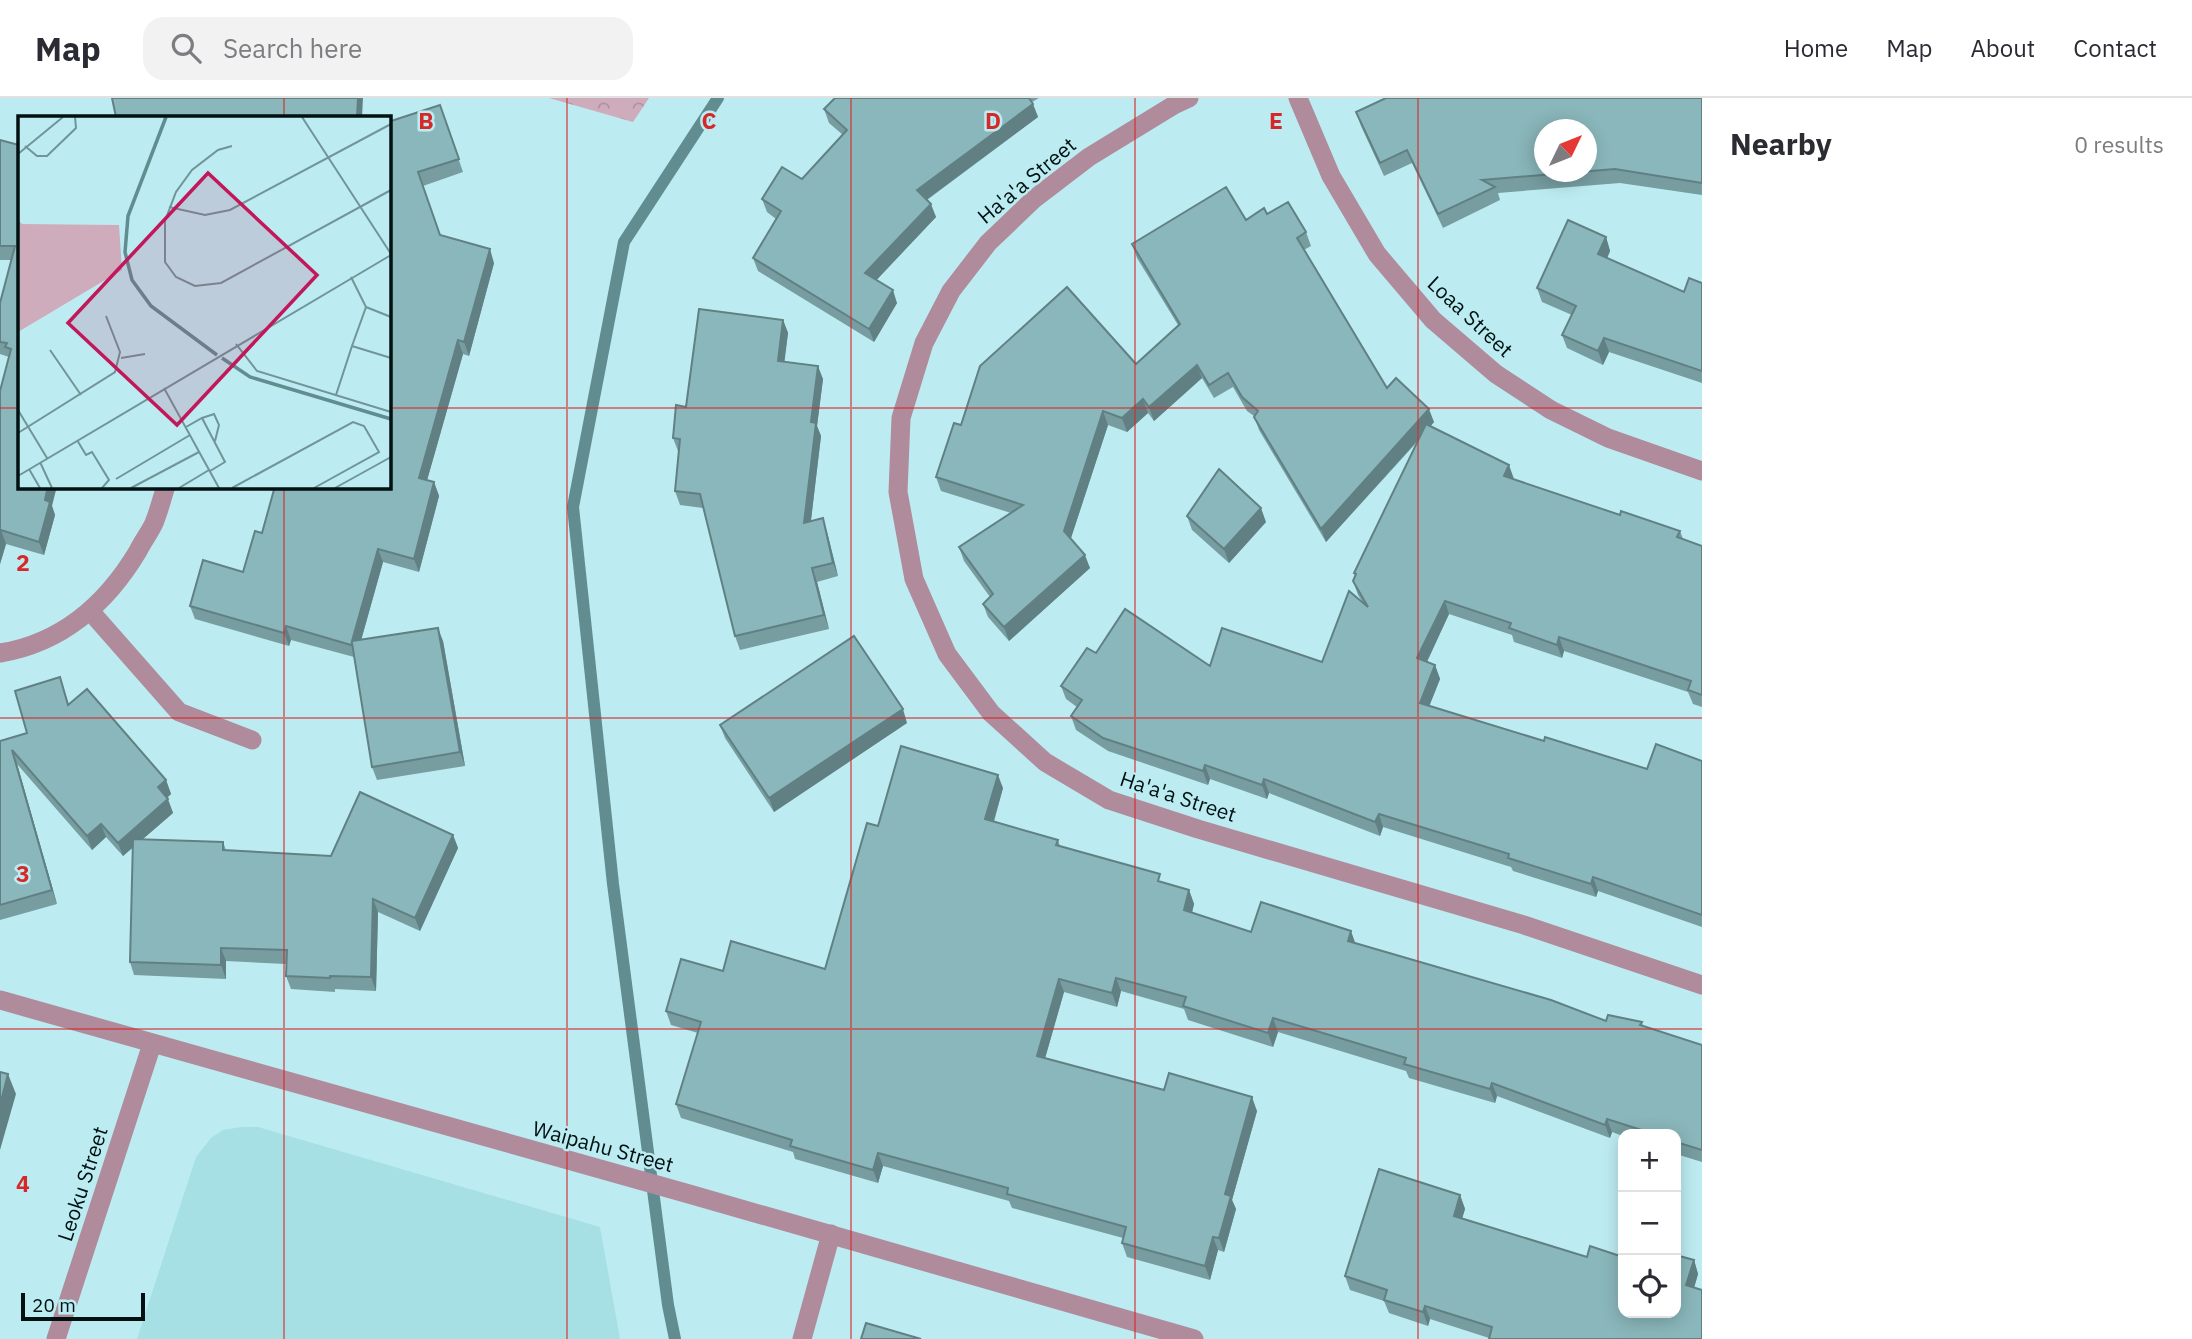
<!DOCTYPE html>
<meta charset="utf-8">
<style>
body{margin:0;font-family:"IBM Plex Sans",sans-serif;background:#f2f2f3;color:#2b2b33}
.controls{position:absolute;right:21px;bottom:21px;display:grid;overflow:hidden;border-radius:14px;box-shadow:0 4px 18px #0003}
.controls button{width:63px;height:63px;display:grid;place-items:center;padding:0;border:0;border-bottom:2px solid #e1e1e2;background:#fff;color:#2b2b33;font:35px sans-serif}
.compass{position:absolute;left:1534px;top:21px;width:63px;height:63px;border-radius:50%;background:#fff;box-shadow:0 4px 18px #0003;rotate:47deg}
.scale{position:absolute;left:21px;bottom:18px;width:124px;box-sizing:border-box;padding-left:7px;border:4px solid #011112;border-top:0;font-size:19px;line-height:24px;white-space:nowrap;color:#011112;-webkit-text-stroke:5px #bcecf1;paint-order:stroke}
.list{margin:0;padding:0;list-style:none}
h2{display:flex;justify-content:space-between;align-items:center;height:91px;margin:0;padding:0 28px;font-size:30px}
h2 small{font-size:23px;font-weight:400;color:#7c7c81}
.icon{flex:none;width:38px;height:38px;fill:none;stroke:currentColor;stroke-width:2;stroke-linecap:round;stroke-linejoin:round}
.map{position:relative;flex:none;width:1702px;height:1241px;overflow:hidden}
header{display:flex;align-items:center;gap:42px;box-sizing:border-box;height:98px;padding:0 35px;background:#fff;border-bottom:2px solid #e1e1e2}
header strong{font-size:33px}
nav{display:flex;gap:38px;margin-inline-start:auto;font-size:24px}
.search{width:490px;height:63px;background:#f2f2f3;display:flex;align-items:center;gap:18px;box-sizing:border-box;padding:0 24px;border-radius:21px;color:#7c7c81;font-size:26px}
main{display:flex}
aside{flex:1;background:#fff}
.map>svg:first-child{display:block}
.built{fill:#a6e0e5}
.park{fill:url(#park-crowns)}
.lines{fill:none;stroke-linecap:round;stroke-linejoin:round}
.stream{stroke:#618d91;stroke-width:12}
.service{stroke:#af8b9b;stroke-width:19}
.minor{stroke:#af8b9b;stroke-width:19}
.tertiary{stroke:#af8b9b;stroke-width:19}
.wall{fill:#779da1}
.shaded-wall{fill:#618083}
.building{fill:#8ab7bb;stroke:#618083;stroke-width:2;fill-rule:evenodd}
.grid{fill:none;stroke:#d62828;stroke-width:2;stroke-opacity:0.55}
.labels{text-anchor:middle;stroke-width:5;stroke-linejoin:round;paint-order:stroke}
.street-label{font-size:21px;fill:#011112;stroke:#bcecf1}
.inset-river{fill:none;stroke:#618d91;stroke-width:3.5}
.inset-road{fill:none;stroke:#719498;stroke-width:2}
.view{fill:#c2185b;fill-opacity:0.15;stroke:#c2185b;stroke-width:3.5}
.inset-edge{fill:none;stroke:#011112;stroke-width:3.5}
.grid-label{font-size:23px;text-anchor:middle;font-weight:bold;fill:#d62828;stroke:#bcecf1;stroke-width:5;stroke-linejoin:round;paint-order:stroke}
</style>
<header>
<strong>Map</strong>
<div class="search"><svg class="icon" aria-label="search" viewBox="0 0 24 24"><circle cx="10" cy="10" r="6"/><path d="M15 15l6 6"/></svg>Search here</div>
<nav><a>Home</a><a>Map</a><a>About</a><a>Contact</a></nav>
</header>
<main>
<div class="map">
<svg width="1702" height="1241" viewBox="0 0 1702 1241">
<defs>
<pattern id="park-crowns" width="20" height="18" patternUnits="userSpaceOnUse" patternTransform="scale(1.75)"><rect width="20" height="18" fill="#cfacbc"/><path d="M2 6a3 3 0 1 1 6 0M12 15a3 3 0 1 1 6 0" fill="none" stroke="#b093a1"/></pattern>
</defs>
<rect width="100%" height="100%" fill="#bcecf1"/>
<path class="built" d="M 241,1029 L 258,1029 L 600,1129 L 620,1241 L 137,1241 L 196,1059 L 211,1040 L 223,1032 Z"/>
<path class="park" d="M 549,0 L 649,0 L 633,24 Z"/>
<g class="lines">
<path class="stream" d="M 675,1241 L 668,1207 L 613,786 L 573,409 L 624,144 L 718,0"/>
<path class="service" d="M 802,1241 L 831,1136"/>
<g class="minor">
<path d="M 1189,0 L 1174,7 L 1089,59 L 1034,101 L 988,145 L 951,193 L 924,245 L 901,320 L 898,394 L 914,481 L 947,556 L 991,615 L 1045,664 L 1109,702 L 1198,731 L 1524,827 L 1702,887"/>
<path d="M 1298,0 L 1331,78 L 1377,156 L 1433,222 L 1496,276 L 1551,312 L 1608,340 L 1702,373"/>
<path d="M 91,514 L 179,614 L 252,642"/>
<path d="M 0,555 C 62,545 107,505 138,453 C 143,443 150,434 154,425 C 159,413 162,400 166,388"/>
</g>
<g class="tertiary">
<path d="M 0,902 L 689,1096 L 1194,1241"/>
<path d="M 56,1241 L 152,946"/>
</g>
</g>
<g class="wall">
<path d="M 835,0 L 1039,0 L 1032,4 L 1038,19 L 927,102 L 936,119 L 876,182 L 897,205 L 874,244 L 758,173 L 753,160 L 776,121 L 767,114 L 762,101 L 802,81 L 843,37 L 829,25 L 824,11 Z"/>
<path d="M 1702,0 L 1702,97 L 1620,85 L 1498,95 L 1500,102 L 1443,130 L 1412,65 L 1384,78 L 1361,28 L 1356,14 L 1476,1 Z"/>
<path d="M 440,7 L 463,74 L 423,88 L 440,138 L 494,165 L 469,258 L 463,256 L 427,382 L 434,384 L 439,398 L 419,474 L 383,464 L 361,542 L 443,543 L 465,668 L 377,682 L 372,669 L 354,559 L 291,542 L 289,548 L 195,521 L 190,508 L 243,474 L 262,435 L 388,388 L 388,24 Z"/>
<path d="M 0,42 L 52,408 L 55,417 L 44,457 L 6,446 L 0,466 L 0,293 L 9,259 L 0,256 L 0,205 L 12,162 L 0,162 Z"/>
<path d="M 1267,116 L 1306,134 L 1311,148 L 1304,152 L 1387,290 L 1434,324 L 1430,329 L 1514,381 L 1620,417 L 1680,433 L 1683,441 L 1702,448 L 1702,609 L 1693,606 L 1688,594 L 1564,553 L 1562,560 L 1514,544 L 1512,537 L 1449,516 L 1427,564 L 1435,567 L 1440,581 L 1429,608 L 1544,643 L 1647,671 L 1702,663 L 1702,829 L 1598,793 L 1596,799 L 1513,773 L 1511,769 L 1383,729 L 1380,738 L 1269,695 L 1267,701 L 1210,681 L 1208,687 L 1108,653 L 1076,632 L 1071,618 L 1077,609 L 1066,601 L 1061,588 L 1096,555 L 1210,568 L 1322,564 L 1362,503 L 1358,497 L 1353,483 L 1355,478 L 1354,475 L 1418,343 L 1326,444 L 1259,332 L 1254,318 L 1247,313 L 1233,289 L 1214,300 L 1202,280 L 1154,323 L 1148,315 L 1127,334 L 1108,327 L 1071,440 L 1090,470 L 1009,543 L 988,519 L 983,506 L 990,499 L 964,463 L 959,449 L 1011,415 L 941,393 L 936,379 L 961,327 L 1136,266 L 1178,227 L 1137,160 L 1132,146 Z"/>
<path d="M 1606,139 L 1610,153 L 1607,160 L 1684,194 L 1702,185 L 1702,285 L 1609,254 L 1603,267 L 1567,250 L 1562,237 L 1572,217 L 1542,204 L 1537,190 Z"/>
<path d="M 783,222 L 788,235 L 784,263 L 823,281 L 817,328 L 821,338 L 811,423 L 827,434 L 838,478 L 817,484 L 829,531 L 740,552 L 735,538 L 703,410 L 680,407 L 675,393 L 679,353 L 678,353 L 673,340 L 686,309 Z"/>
<path d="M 1187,418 L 1266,424 L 1229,465 L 1192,432 Z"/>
<path d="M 60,579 L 69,607 L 166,682 L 171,696 L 167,700 L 173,715 L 143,741 L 223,744 L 226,752 L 331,758 L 453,737 L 458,750 L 420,833 L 378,814 L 376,893 L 335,891 L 335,894 L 291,891 L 286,878 L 286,866 L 226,863 L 226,881 L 134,877 L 130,864 L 133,749 L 123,758 L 106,739 L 92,752 L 17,666 L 57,806 L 0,822 L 0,643 L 27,635 Z"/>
<path d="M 907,625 L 774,714 L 725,640 L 720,627 Z"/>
<path d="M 1003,690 L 994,724 L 1058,742 L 1060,748 L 1163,785 L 1189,792 L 1194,806 L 1192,815 L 1251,834 L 1356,845 L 1606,923 L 1642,924 L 1643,928 L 1702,947 L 1702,1064 L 1676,1056 L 1676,1036 L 1623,1036 L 1623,1038 L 1612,1034 L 1610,1040 L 1497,998 L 1495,1005 L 1409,980 L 1406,973 L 1278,934 L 1273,949 L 1188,922 L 1184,911 L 1121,893 L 1117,909 L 1064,894 L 1045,960 L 1164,992 L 1257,1013 L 1232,1102 L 1236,1111 L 1224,1154 L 1218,1152 L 1210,1182 L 1127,1159 L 1122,1145 L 1123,1140 L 1012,1110 L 1009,1103 L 883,1068 L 878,1085 L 795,1061 L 793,1054 L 681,1020 L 676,1006 L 698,935 L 671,927 L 666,913 L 723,873 L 825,871 L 878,728 Z"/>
<path d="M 1379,1071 L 1460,1097 L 1465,1111 L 1462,1120 L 1587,1159 L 1590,1148 L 1623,1159 L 1623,1215 L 1676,1215 L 1676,1157 L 1694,1162 L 1698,1176 L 1694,1190 L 1702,1192 L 1702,1241 L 1489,1241 L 1489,1240 L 1430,1221 L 1428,1228 L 1389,1215 L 1384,1203 L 1350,1192 L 1345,1178 Z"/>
</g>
<g class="shaded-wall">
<path d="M 358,0 L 363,0 L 362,19 L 357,19 Z"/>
<path d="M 1033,6 L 1038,19 L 922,105 L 917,92 Z"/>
<path d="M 931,106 L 936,119 L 870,189 L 865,175 Z"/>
<path d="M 1606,139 L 1610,153 L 1603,170 L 1598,156 Z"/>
<path d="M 490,151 L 494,165 L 469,258 L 464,244 Z"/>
<path d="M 893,192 L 897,205 L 874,244 L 869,231 Z"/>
<path d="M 783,222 L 788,235 L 783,276 L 778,263 Z"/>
<path d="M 1604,240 L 1609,254 L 1603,267 L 1598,253 Z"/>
<path d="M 458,242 L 463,256 L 424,393 L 419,380 Z"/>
<path d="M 1197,267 L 1202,280 L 1154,323 L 1149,309 Z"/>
<path d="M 818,268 L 823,281 L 817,328 L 821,338 L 809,438 L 804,425 L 811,324 Z"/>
<path d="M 1143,301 L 1148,315 L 1127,334 L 1122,320 Z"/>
<path d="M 1429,311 L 1434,324 L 1326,444 L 1321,431 Z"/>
<path d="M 1103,313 L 1108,327 L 1069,446 L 1064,433 Z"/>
<path d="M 1509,367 L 1514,381 L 1504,378 Z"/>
<path d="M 434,384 L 439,398 L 419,474 L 414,461 Z"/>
<path d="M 48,388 L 57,388 L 52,408 L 55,417 L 44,457 L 39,444 L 45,402 Z"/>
<path d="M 1261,410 L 1266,424 L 1229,465 L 1224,451 Z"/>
<path d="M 823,420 L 827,434 L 838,478 L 833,465 Z"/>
<path d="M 1,432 L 6,446 L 0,466 L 0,436 Z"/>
<path d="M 378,451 L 383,464 L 357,557 L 352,543 Z"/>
<path d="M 1085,457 L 1090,470 L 1009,543 L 1004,529 Z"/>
<path d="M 812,470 L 817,484 L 829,531 L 824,517 Z"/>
<path d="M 1445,503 L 1449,516 L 1422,574 L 1417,560 Z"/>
<path d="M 286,528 L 291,542 L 289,548 L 284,535 Z"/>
<path d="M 438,530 L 443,543 L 465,668 L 460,654 Z"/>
<path d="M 1559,539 L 1564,553 L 1562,560 L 1557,547 Z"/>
<path d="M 1435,567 L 1440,581 L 1425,619 L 1420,605 Z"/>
<path d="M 903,611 L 907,625 L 774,714 L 769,700 Z"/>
<path d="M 12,652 L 17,666 L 57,806 L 52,792 Z"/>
<path d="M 1205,667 L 1210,681 L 1208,687 L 1203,673 Z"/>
<path d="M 998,677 L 1003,690 L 990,735 L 985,721 Z"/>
<path d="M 1264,681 L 1269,695 L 1267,701 L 1262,687 Z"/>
<path d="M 166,682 L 171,696 L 163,703 L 158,689 Z"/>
<path d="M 168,701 L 173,715 L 123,758 L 118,745 Z"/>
<path d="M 1379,716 L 1383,729 L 1380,738 L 1375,724 Z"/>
<path d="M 101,726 L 106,739 L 92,752 L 87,738 Z"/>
<path d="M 453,737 L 458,750 L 420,833 L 415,820 Z"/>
<path d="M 1593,779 L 1598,793 L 1596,799 L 1591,786 Z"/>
<path d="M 1189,792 L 1194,806 L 1189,826 L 1184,812 Z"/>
<path d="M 373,801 L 378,814 L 376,893 L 371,879 Z"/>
<path d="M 1351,833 L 1356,847 L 1348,843 Z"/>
<path d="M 221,850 L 226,863 L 226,881 L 221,867 Z"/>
<path d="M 1116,880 L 1121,893 L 1117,909 L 1112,895 Z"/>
<path d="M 1059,881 L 1064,894 L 1042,971 L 1037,958 Z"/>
<path d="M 1273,920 L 1278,934 L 1273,949 L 1268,935 Z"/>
<path d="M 8,976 L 16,996 L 0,1052 L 0,1007 Z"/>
<path d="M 1492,985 L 1497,998 L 1495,1005 L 1490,991 Z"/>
<path d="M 1252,999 L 1257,1013 L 1232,1102 L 1236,1111 L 1224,1154 L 1219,1140 L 1225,1096 Z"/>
<path d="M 1607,1021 L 1612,1034 L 1610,1040 L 1605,1027 Z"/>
<path d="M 878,1055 L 883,1068 L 878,1085 L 873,1072 Z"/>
<path d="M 1460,1097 L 1465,1111 L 1459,1131 L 1454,1118 Z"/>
<path d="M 1213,1139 L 1218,1152 L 1210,1182 L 1205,1168 Z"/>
<path d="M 1694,1162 L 1698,1176 L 1691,1200 L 1686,1187 Z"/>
<path d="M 1425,1208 L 1430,1221 L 1428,1228 L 1423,1214 Z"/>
</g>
<g class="building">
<path d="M 112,0 L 358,0 L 357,19 L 116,19 Z"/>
<path d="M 835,0 L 1029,0 L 1033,6 L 917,92 L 931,106 L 865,175 L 893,192 L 869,231 L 753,160 L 781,113 L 762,101 L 782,69 L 802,81 L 847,32 L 824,11 Z"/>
<path d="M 1386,0 L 1702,0 L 1702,85 L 1615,71 L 1482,82 L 1495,89 L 1438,116 L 1407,52 L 1380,65 L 1356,14 ZM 1544,32 L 1586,32 L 1586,74 L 1544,74 Z"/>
<path d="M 440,7 L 459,61 L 418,74 L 440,137 L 490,151 L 464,244 L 458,242 L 419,380 L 434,384 L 414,461 L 378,451 L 352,543 L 438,530 L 460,654 L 372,669 L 352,545 L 351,547 L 286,528 L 284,535 L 190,508 L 203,462 L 243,474 L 255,433 L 262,435 L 275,388 L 388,388 L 388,24 Z"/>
<path d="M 0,42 L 19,47 L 19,388 L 48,388 L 45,402 L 50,404 L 39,444 L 1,432 L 0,436 L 0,293 L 11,251 L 5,249 L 7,245 L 0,244 L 0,205 L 15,148 L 0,148 Z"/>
<path d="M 1226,89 L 1246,122 L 1264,110 L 1267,116 L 1288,104 L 1306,134 L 1297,140 L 1387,290 L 1396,280 L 1429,311 L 1321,431 L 1254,319 L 1258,313 L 1242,299 L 1228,275 L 1209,287 L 1197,267 L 1149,309 L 1143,301 L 1122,320 L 1103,313 L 1064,433 L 1085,457 L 1004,529 L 983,506 L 993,496 L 959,449 L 1023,407 L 936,379 L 954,325 L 961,327 L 980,268 L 1067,189 L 1136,266 L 1180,226 L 1132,146 Z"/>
<path d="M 1568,122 L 1606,139 L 1598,156 L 1684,194 L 1689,180 L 1702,185 L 1702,273 L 1604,240 L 1598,253 L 1562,237 L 1576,208 L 1537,190 Z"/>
<path d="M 699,211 L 783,222 L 778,263 L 818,268 L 811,324 L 816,325 L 804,425 L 823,420 L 833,465 L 812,470 L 824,517 L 735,538 L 700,396 L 675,393 L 680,341 L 673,340 L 676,307 L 686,309 Z"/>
<path d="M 1426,326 L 1509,367 L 1504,378 L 1620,417 L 1621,413 L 1680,433 L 1677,439 L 1702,448 L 1702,597 L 1688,592 L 1691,583 L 1559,539 L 1557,547 L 1509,530 L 1511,525 L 1445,503 L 1417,560 L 1435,567 L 1420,605 L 1544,643 L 1545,639 L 1647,671 L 1656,646 L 1702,663 L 1702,817 L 1593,779 L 1591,786 L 1508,760 L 1509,756 L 1379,716 L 1375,724 L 1264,681 L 1262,687 L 1205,667 L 1203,673 L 1103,640 L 1071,618 L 1082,602 L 1061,588 L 1087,550 L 1096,555 L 1125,511 L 1210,568 L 1222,530 L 1322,564 L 1349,493 L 1368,509 L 1353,483 L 1356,476 L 1354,475 Z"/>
<path d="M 1219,371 L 1261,410 L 1224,451 L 1187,418 Z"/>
<path d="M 854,538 L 903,611 L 769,700 L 720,627 Z"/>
<path d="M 60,579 L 68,607 L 87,591 L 166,682 L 158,689 L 168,701 L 118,745 L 101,726 L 87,738 L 12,652 L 52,792 L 0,807 L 0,643 L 27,635 L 15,593 Z"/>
<path d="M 901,648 L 998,677 L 985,721 L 1058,742 L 1056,747 L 1160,776 L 1158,783 L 1189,792 L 1184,812 L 1251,834 L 1261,804 L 1351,833 L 1348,843 L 1551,902 L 1606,923 L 1608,917 L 1642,924 L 1640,927 L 1702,947 L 1702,1052 L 1676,1044 L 1676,1036 L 1654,1036 L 1607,1021 L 1605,1027 L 1492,985 L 1490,991 L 1404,966 L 1406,960 L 1273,920 L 1268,935 L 1183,908 L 1186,899 L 1116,880 L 1112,895 L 1059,881 L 1037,958 L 1164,992 L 1169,975 L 1252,999 L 1225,1096 L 1231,1098 L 1219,1140 L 1213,1139 L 1205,1168 L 1122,1145 L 1126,1129 L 1007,1096 L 1008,1090 L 878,1055 L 873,1072 L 790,1048 L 792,1042 L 676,1006 L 701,924 L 666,913 L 681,861 L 723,873 L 731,843 L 825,871 L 867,725 L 878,728 Z"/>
<path d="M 360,694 L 453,737 L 415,820 L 373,801 L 371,879 L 330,878 L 330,880 L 286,878 L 287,852 L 221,850 L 221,867 L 130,864 L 133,741 L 223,744 L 223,752 L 331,758 Z"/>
<path d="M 0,974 L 8,976 L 0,1007 Z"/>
<path d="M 1379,1071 L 1460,1097 L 1454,1118 L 1587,1159 L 1590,1148 L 1623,1159 L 1623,1215 L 1676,1215 L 1676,1157 L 1694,1162 L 1686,1187 L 1702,1192 L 1702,1241 L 1489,1241 L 1492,1229 L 1425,1208 L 1423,1214 L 1384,1202 L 1387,1192 L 1345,1178 Z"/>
<path d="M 866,1225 L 921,1241 L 861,1241 Z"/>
</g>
<path class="grid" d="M 284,0 L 284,19M 567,0 L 567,1241M 851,0 L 851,1241M 1135,0 L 1135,1241M 1418,0 L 1418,1241M 0,310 L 19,310M 388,310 L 1702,310M 284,388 L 284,1241M 0,620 L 1702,620M 0,931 L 1702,931"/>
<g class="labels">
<g class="street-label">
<text transform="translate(1027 83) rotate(-40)" y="7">Ha'a'a Street</text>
<text transform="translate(1470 219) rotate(43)" y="7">Loaa Street</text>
<text transform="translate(1178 699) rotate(18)" y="7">Ha'a'a Street</text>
<text transform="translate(603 1049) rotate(15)" y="7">Waipahu Street</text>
<text transform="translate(83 1086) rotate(-72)" y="7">Leoku Street</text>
</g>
</g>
<g transform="translate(18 18)">
<rect width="373" height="373" fill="#bcecf1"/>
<path d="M 0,104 L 4,108 L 101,109 L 104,154 L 0,216 Z" fill="#cfacbc"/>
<path d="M 0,149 L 23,172 L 0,183 Z" fill="#cfacbc"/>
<path class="inset-river" d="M 148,1 L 110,100 L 107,136 L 114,164 L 133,190 L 199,239M 204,242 L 232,261 L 373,303"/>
<path class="inset-road" d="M 284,1 L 373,138M 7,30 L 19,40 L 29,40 L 58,12 L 57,1M 214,30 L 200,34 L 174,54 L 158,76 L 147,105 L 147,146 L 158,161 L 177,170 L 203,167 L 373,74M 0,38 L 45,1M 151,91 L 187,99 L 212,94 L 373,8M 333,161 L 348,191 L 334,230M 348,191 L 373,201M 218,228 L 239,255 L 373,296M 32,234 L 63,279M 103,242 L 127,238M 146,272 L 201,372M 318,279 L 334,230 L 373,242M 0,294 L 29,342M 184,302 L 196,298 L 201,309 L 197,325M 168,311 L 184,302 L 207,346 L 192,355M 0,317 L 97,256 L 102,236 L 88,200M 59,324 L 68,339 L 74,336 L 91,364 L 84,372M 22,346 L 34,372M 11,353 L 22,372M 0,360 L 373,139M 98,363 L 172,319M 113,372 L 181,336M 161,372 L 191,354M 214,372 L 335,306 L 346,310 L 361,336 L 296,372M 317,372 L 373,341"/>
<path class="view" d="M 190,57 L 299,159 L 159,309 L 50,207 Z"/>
<rect width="373" height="373" class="inset-edge"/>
</g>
<g class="grid-label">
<text x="426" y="31">B</text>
<text x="709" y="31">C</text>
<text x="993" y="31">D</text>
<text x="1276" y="31">E</text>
<text x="23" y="473">2</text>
<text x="23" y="784">3</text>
<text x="23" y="1094">4</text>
</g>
</svg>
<div class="controls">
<button>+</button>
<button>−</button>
<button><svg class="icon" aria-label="locate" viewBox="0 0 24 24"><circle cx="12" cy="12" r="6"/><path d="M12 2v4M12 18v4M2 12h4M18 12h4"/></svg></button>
</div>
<svg class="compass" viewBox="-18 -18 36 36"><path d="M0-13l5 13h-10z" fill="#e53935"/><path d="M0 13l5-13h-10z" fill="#7c7c81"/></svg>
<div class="scale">20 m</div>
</div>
<aside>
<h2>Nearby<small>0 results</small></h2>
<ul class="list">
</ul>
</aside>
</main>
